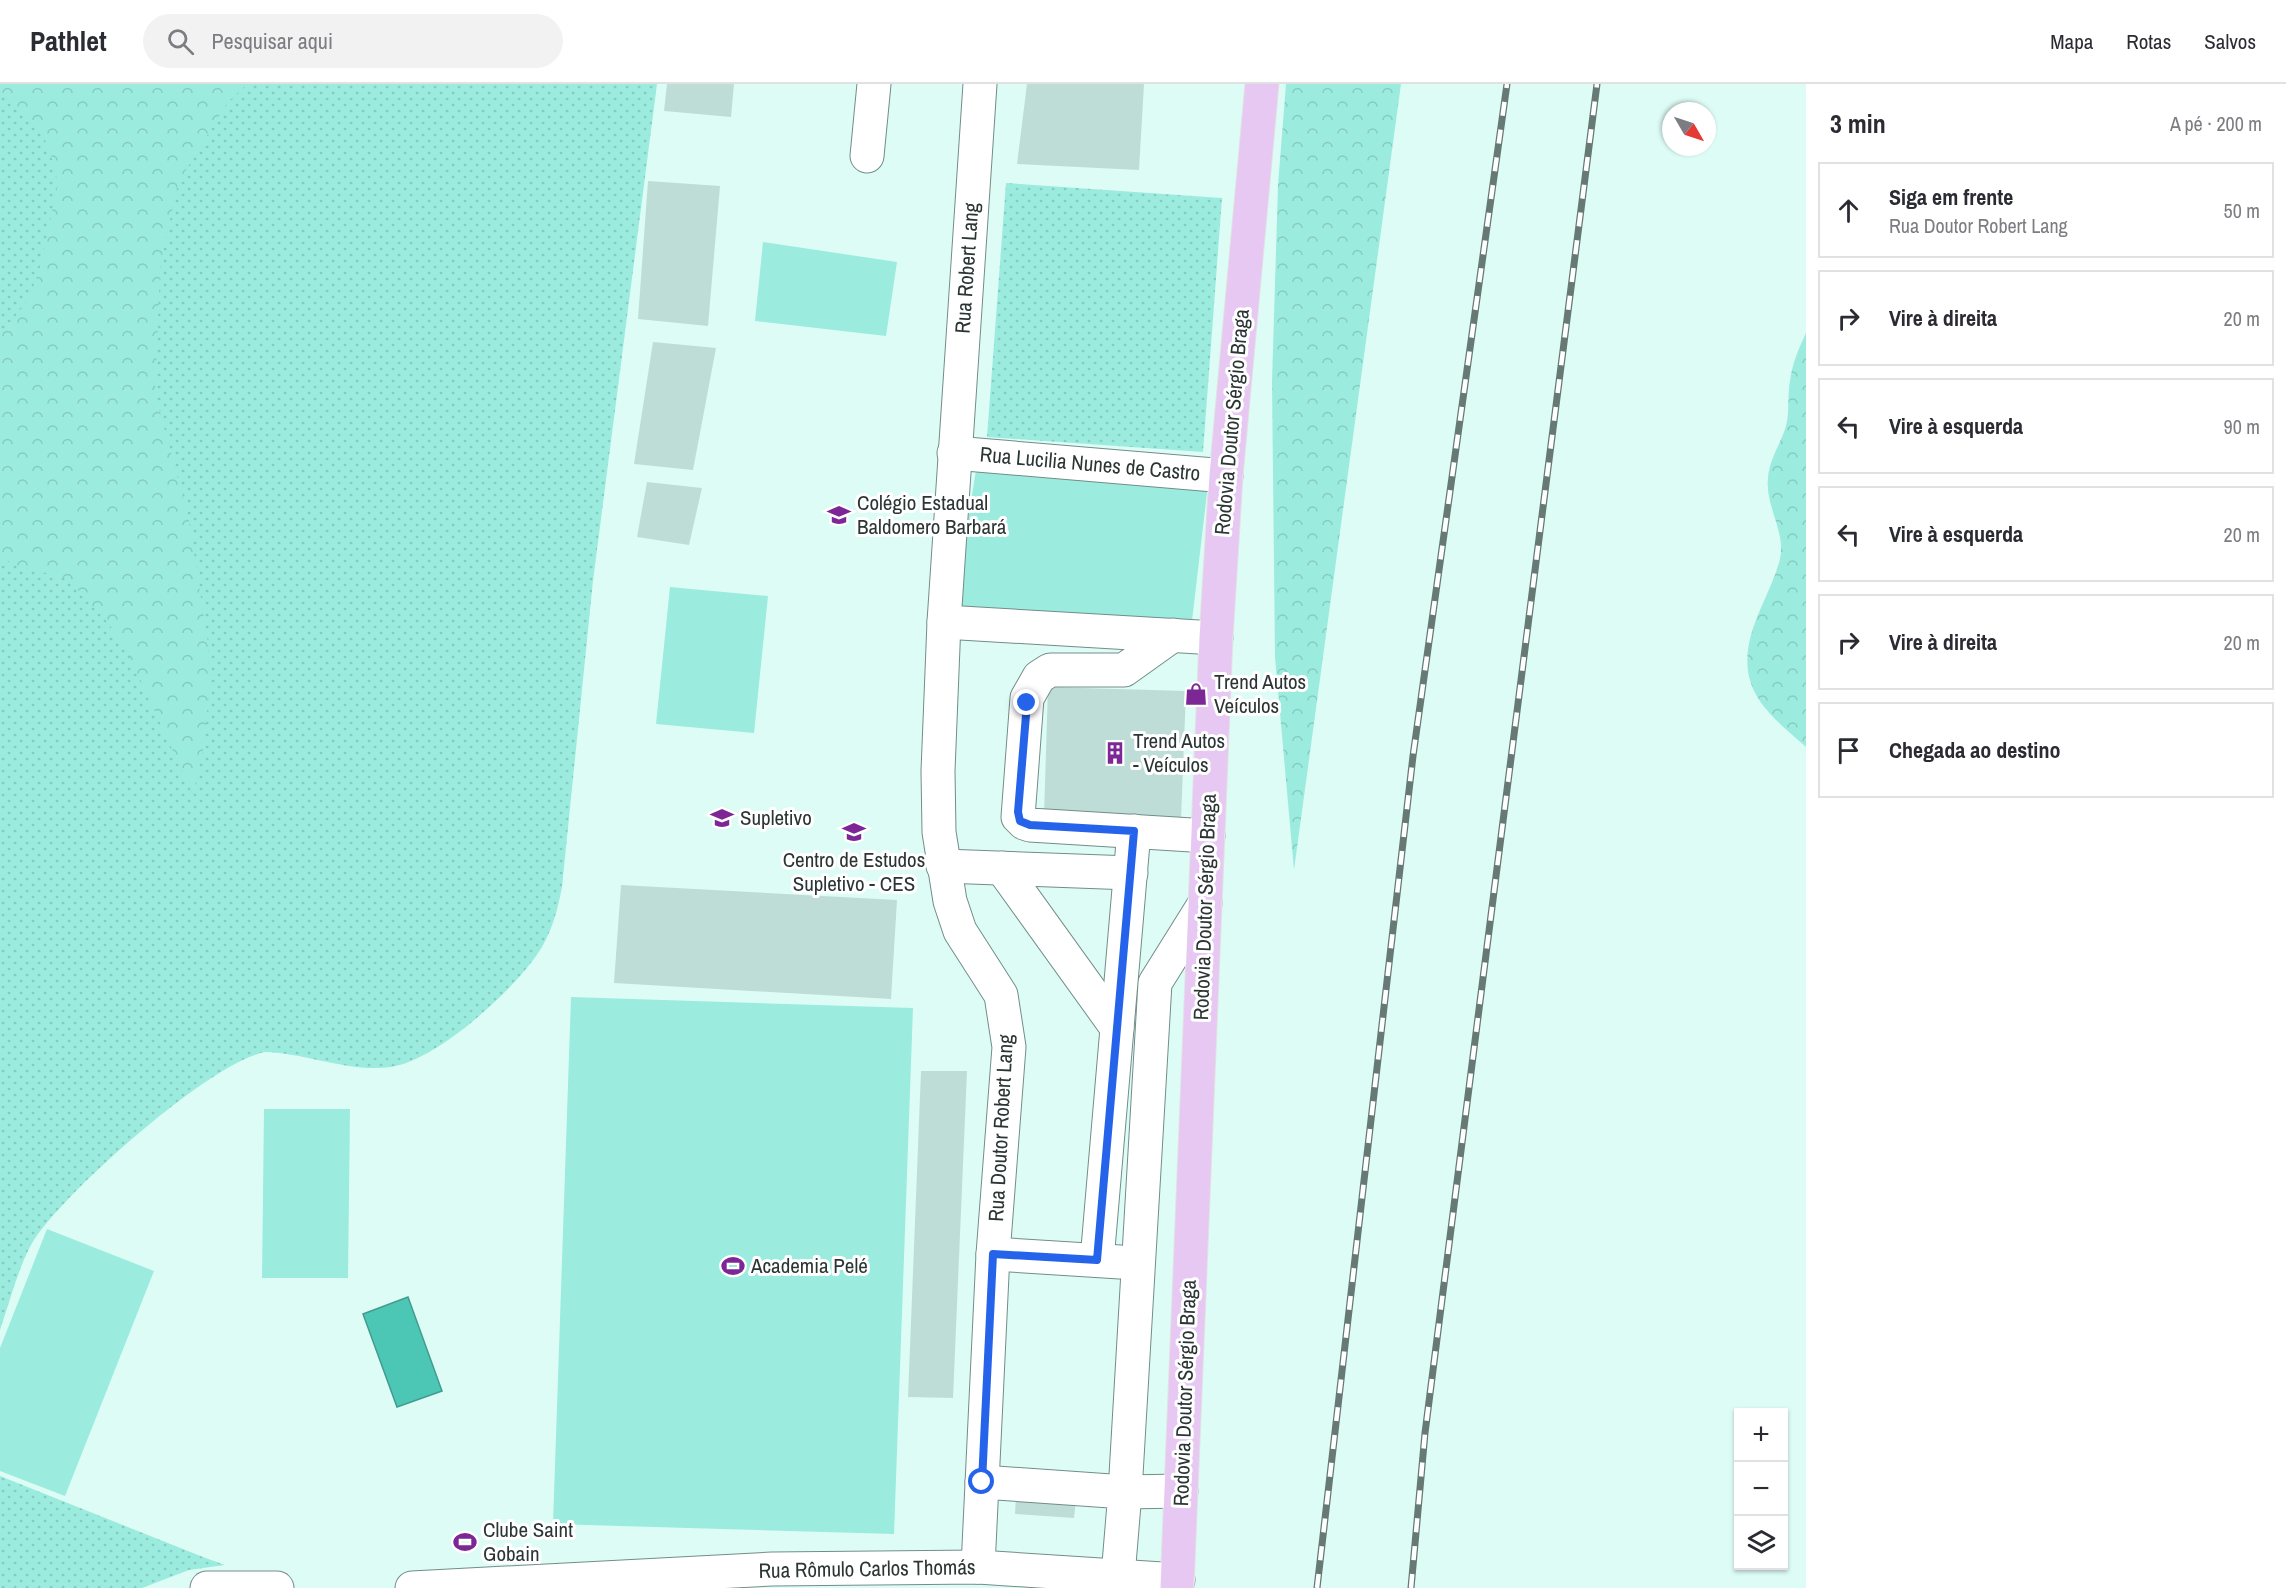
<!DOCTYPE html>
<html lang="pt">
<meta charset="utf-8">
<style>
body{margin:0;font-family:"Archivo Narrow",sans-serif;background:#f2f2f3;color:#2b2b33}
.controls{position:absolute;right:18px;bottom:18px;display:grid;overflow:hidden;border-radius:0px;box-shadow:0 2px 4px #0004}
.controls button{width:54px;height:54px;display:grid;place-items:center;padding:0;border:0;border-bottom:2px solid #e1e1e2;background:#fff;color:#2b2b33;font:30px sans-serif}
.compass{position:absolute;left:1662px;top:18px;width:54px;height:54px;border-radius:50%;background:#fff;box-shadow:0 2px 4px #0004;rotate:129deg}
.stop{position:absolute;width:18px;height:18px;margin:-14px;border:4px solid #2563eb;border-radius:50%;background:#fff}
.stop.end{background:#2563eb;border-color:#fff;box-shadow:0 2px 6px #0008}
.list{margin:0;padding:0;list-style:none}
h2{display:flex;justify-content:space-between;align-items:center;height:78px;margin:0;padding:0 24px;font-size:26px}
h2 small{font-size:20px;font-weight:400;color:#7c7c81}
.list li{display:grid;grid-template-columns:39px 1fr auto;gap:18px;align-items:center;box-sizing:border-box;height:96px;margin:0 12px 12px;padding:0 12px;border:2px solid #e1e1e2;border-radius:0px}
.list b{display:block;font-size:22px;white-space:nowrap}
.list p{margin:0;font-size:20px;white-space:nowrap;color:#7c7c81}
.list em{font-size:20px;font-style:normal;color:#7c7c81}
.icon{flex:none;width:33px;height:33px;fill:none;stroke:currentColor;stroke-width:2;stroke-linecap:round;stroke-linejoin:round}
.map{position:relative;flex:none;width:1806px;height:1504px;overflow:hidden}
header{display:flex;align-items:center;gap:36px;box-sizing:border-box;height:84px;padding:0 30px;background:#fff;border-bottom:2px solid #e1e1e2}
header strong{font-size:28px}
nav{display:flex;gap:33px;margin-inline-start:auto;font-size:21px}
.search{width:420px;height:54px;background:#f2f2f3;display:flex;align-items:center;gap:15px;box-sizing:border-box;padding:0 21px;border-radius:33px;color:#7c7c81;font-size:22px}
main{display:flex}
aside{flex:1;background:#fff}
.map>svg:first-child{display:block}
.grass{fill:url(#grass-dots)}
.forest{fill:url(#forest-crowns)}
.park{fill:#9becde}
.water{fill:#4cc7b5;stroke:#429c8e;stroke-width:1.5}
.building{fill:#bfddd7}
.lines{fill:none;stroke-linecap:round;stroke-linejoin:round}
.minor-casing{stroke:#728d88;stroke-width:35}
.major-casing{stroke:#e1e3e3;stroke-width:35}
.minor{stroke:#fff;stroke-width:33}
.major{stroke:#e7c8f2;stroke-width:33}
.rail-casing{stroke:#677975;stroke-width:7}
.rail{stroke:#fff;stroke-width:4.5;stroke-dasharray:14;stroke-linecap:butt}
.route{stroke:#2563eb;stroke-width:8}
.labels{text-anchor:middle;stroke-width:6;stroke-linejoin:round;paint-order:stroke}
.street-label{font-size:21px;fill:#2b3634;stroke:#fff}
.poi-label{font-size:21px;fill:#2b3634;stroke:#fff;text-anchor:start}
</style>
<header>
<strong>Pathlet</strong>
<div class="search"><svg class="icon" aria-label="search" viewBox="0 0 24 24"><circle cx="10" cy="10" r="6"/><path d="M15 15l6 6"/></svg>Pesquisar aqui</div>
<nav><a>Mapa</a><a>Rotas</a><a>Salvos</a></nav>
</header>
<main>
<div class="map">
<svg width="1806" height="1504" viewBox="0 0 1806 1504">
<defs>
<pattern id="grass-dots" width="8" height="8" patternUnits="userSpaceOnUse" patternTransform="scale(1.5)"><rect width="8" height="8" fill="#9becde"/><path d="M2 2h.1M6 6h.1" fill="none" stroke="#86cbbf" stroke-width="1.8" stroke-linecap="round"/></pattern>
<pattern id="forest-crowns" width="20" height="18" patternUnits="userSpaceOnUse" patternTransform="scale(1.5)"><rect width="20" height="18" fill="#9becde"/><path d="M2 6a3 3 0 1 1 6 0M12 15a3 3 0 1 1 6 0" fill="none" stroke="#86cbbf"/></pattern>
</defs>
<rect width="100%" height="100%" fill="#defcf6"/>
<g class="grass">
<path d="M 0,0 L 657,0 L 593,497 L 562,803 C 558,824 553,844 542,863 C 518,903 438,976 391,983 C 350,989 306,969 265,968 C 209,979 66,1107 34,1156 C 20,1178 9,1220 0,1246 Z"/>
<path d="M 1006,99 L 1222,114 L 1203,368 L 987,353 Z"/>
<path d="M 0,1392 L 203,1473 L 225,1481 L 189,1486 L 142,1504 L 0,1504 Z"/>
</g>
<g class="forest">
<path d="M 0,0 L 247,0 L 227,19 L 178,99 L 160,182 L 155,310 L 188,431 L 208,559 L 209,606 L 204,661 L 193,711 L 129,571 L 109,540 L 68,495 L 16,481 L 0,473 L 0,251 L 29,215 L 41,180 L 58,100 L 49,62 L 29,34 L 0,6 Z"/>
<path d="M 1286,0 L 1401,0 L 1294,786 L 1275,573 L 1272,298 L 1278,101 Z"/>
<path d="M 1806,249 L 1806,663 C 1784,643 1756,623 1749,593 C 1740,550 1770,514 1780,475 C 1786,448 1765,422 1768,394 C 1769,376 1781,359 1786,342 C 1790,327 1787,312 1790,297 C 1792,280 1799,264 1806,249 Z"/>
</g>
<g class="park">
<path d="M 763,158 L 897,178 L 886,252 L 755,237 Z"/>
<path d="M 976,386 L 1208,400 L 1192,537 L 954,525 Z"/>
<path d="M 670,503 L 768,512 L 754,649 L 656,640 Z"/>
<path d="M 571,913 L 913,924 L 894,1450 L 553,1440 Z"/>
<path d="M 264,1025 L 350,1025 L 348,1194 L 262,1194 Z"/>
<path d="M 47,1145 L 154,1187 L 65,1412 L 0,1387 L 0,1264 Z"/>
</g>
<path class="water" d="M 408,1213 L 442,1307 L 397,1323 L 363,1230 Z"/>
<g class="building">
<path d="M 667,0 L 734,0 L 731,33 L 664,27 Z"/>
<path d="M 1027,0 L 1144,0 L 1139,86 L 1017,80 Z"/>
<path d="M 648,97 L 720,102 L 708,242 L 638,235 Z"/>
<path d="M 653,258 L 716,264 L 693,386 L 634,380 Z"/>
<path d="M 647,398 L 702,404 L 689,461 L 637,453 Z"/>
<path d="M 1048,603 L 1186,607 L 1181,736 L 1044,731 Z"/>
<path d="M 621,801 L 897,816 L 891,915 L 614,899 Z"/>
<path d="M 921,987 L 967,987 L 953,1314 L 908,1313 Z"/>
<path d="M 1016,1412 L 1076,1416 L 1074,1434 L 1015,1430 Z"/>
</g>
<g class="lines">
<g class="minor-casing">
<g id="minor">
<path d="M 867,72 L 874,0"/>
<path d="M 954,369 L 1226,392"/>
<path d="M 944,538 L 1216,554"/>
<path d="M 1173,551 L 1124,586 L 1050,586 L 1039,593 L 1027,614 L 1018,733 L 1024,739 L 1030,741 L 1208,752"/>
<path d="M 943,782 L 1131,789"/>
<path d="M 1002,784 L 1117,944"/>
<path d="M 993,1170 L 1120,1178"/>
<path d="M 1097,1176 L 1134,747"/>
<path d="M 982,1398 L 1125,1408 L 1118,1492"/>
<path d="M 1181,1407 L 1125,1408 L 1155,899 L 1205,819"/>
<path d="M 978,1483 L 993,1170 L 1009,963 L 1001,911 L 960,847 L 950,817 L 939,748 L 938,687 L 944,538 L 980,0"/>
<path d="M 207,1504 L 277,1504"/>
<path d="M 412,1504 L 772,1485 L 978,1483 L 1178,1496"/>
</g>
</g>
<g class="major-casing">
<path id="major" d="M 1177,1504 L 1216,554 L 1226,392 L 1262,0"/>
</g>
<use href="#minor" class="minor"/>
<use href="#major" class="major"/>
<g class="rail-casing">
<g id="rail">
<path d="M 1317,1504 L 1413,672 L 1507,0"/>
<path d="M 1411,1504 L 1425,1349 L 1597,0"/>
</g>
</g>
<use href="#rail" class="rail"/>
</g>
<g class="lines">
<path class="route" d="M 982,1398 L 993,1170 L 1097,1176 L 1134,747 L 1030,741 L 1020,737 L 1018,728 L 1027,619"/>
</g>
<defs>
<g id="school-bare" transform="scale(1.8)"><path d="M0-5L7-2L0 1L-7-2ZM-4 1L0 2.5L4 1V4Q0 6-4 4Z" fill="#7c2795" stroke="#fff" stroke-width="2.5" paint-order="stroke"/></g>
<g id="shop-bare" transform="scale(1.8)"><path d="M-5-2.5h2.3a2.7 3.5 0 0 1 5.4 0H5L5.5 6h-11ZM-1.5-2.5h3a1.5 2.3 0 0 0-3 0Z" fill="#7c2795" stroke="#fff" stroke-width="2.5" paint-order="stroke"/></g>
<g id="building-bare" transform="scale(1.8)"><path d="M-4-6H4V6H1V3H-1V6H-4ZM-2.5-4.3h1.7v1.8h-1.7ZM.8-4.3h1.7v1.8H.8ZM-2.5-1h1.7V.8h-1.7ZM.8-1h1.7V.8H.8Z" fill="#7c2795" stroke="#fff" stroke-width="2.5" paint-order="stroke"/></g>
<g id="stadium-bare" transform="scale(1.8)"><path d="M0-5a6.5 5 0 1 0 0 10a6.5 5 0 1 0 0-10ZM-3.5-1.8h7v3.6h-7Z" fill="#7c2795" stroke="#fff" stroke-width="2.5" paint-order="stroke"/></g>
</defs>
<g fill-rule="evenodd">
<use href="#school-bare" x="839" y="431"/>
<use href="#shop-bare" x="1196" y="610"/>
<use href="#building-bare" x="1115" y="669"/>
<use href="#school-bare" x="722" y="734"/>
<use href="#school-bare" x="854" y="748"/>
<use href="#stadium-bare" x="733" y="1182"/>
<use href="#stadium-bare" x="465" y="1458"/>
</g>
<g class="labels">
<g class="street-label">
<text transform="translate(967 184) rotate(-86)" y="7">Rua Robert Lang</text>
<text transform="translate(1232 338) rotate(-85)" y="7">Rodovia Doutor Sérgio Braga</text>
<text transform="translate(1090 380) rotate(5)" y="7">Rua Lucilia Nunes de Castro</text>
<text transform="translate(1205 823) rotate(-88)" y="7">Rodovia Doutor Sérgio Braga</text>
<text transform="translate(1001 1044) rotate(-87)" y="7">Rua Doutor Robert Lang</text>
<text transform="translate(1185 1309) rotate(-88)" y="7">Rodovia Doutor Sérgio Braga</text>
<text transform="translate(867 1485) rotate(-1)" y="7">Rua Rômulo Carlos Thomás</text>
</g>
<g class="poi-label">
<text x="857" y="426">Colégio Estadual<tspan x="857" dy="24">Baldomero Barbará</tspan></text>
<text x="1214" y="605">Trend Autos<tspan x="1214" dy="24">Veículos</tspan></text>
<text x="1133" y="664">Trend Autos<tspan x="1133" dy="24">- Veículos</tspan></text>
<text x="740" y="741">Supletivo</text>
<text x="854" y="783" text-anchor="middle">Centro de Estudos<tspan x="854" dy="24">Supletivo - CES</tspan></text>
<text x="751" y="1189">Academia Pelé</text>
<text x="483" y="1453">Clube Saint<tspan x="483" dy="24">Gobain</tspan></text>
</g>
</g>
</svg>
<div class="controls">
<button>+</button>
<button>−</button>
<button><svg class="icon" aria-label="layers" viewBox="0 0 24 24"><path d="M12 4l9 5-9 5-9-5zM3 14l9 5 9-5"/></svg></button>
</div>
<svg class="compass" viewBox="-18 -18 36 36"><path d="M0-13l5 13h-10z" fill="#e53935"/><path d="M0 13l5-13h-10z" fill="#7c7c81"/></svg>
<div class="stop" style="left:982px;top:1398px"></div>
<div class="stop end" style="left:1027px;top:619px"></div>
</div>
<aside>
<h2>3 min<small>A pé · 200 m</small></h2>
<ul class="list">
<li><svg class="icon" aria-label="ahead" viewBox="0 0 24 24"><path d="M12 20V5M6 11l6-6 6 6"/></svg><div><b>Siga em frente</b><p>Rua Doutor Robert Lang</p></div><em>50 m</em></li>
<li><svg class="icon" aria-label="right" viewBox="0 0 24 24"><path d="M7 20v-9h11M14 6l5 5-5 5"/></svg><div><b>Vire à direita</b></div><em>20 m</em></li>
<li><svg class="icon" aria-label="left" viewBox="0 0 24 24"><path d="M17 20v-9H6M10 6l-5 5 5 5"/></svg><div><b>Vire à esquerda</b></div><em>90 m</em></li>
<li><svg class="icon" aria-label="left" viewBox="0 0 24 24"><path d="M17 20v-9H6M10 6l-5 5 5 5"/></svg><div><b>Vire à esquerda</b></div><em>20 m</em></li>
<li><svg class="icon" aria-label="right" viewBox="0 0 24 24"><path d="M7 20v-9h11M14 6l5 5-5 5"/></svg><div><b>Vire à direita</b></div><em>20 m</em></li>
<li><svg class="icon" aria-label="arrive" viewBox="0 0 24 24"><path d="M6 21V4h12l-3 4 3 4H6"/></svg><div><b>Chegada ao destino</b></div></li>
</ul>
</aside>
</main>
